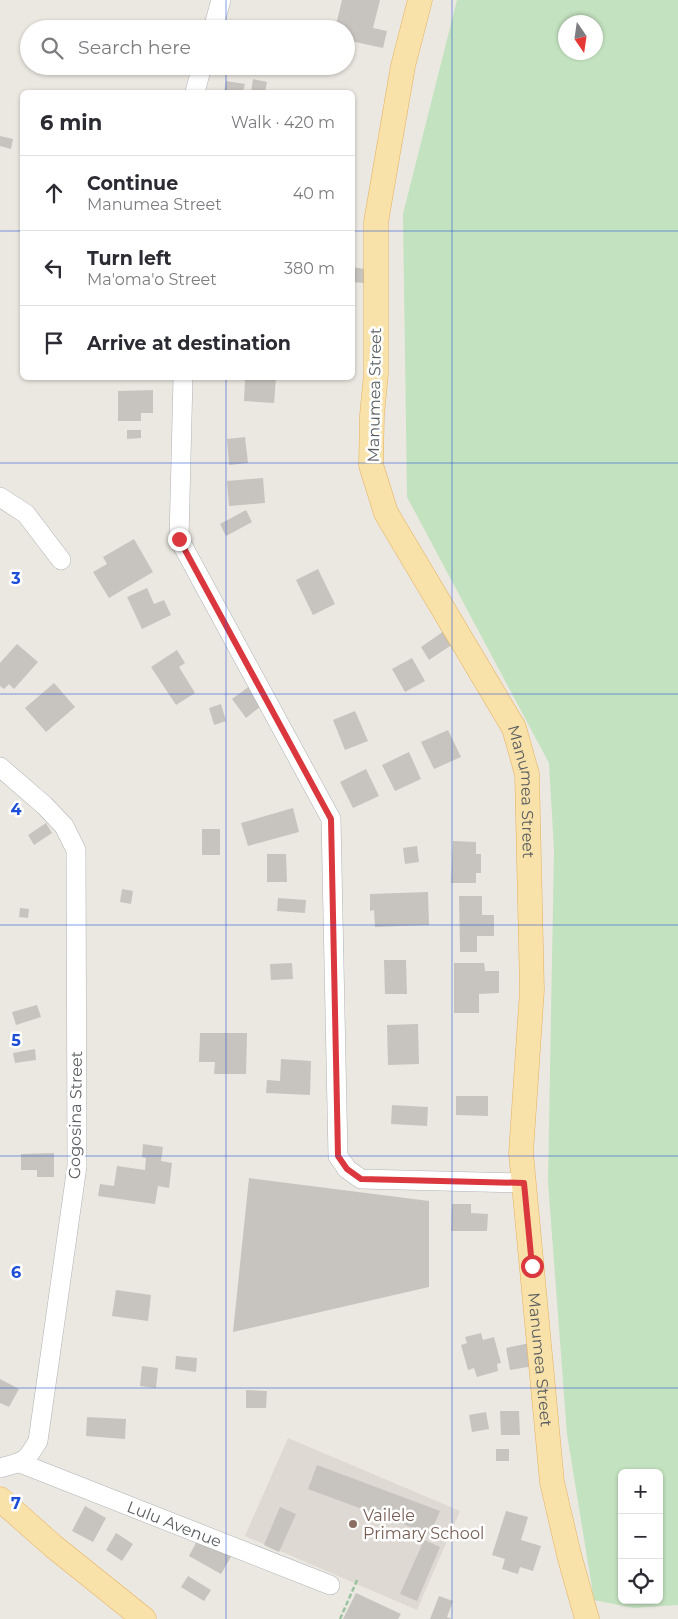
<!DOCTYPE html>
<meta charset="utf-8">
<style>
body{margin:0;font-family:Montserrat,sans-serif;background:#f2f2f3;color:#2b2b33}
.controls{position:absolute;right:15px;bottom:15px;display:grid;overflow:hidden;border-radius:8px;box-shadow:0 1px 4px #0004}
.controls button{width:45px;height:45px;display:grid;place-items:center;padding:0;border:0;border-bottom:1px solid #e1e1e2;background:#fff;color:#2b2b33;font:25px sans-serif}
.compass{position:absolute;left:558px;top:15px;width:45px;height:45px;border-radius:50%;background:#fff;box-shadow:0 1px 4px #0004;rotate:167deg}
.stop{position:absolute;width:15px;height:15px;margin:-11px;border:4px solid #db373e;border-radius:50%;background:#fff}
.stop.end{background:#db373e;border-color:#fff;box-shadow:0 1px 5px #0008}
.list{margin:0;padding:0;list-style:none}
h2{display:flex;justify-content:space-between;align-items:center;height:65px;margin:0;padding:0 20px;font-size:21px}
h2 small{font-size:16px;font-weight:400;color:#7c7c81}
.list li{display:grid;grid-template-columns:32px 1fr auto;gap:15px;align-items:center;box-sizing:border-box;height:75px;padding:0 20px;border-top:1px solid #e1e1e2}
.list b{display:block;font-size:19px;white-space:nowrap}
.list p{margin:0;font-size:16px;white-space:nowrap;color:#7c7c81}
.list em{font-size:16px;font-style:normal;color:#7c7c81}
.icon{flex:none;width:28px;height:28px;fill:none;stroke:currentColor;stroke-width:2;stroke-linecap:round;stroke-linejoin:round}
.map{position:relative;flex:none;width:678px;height:1619px;overflow:hidden}
.search{position:absolute;background:#fff;box-shadow:0 1px 4px #0004;left:20px;top:20px;width:335px;height:55px;display:flex;align-items:center;gap:12px;box-sizing:border-box;padding:0 18px;border-radius:28px;color:#7c7c81;font-size:19px}
.panel{position:absolute;background:#fff;box-shadow:0 1px 4px #0004;left:20px;top:90px;width:335px;height:290px;border-radius:8px}
.map>svg:first-child{display:block}
.education{fill:#ded9d2}
.green{fill:#c3e2bf;fill-rule:evenodd}
.building{fill:#c7c3be}
.lines{fill:none;stroke-linecap:round;stroke-linejoin:round}
.minor-casing{stroke:#afb2b6;stroke-width:20}
.major-casing{stroke:#e6b05f;stroke-width:25}
.path{stroke:#9ac4a1;stroke-width:2.5;stroke-dasharray:5 2.5;stroke-linecap:butt}
.minor{stroke:#fff;stroke-width:19}
.major{stroke:#f8e2a9;stroke-width:24}
.route{stroke:#db373e;stroke-width:6}
.grid{fill:none;stroke:#1d4ed8;stroke-width:1;stroke-opacity:0.55}
.education-dot{fill:#8d6e63;stroke:#fff;stroke-width:2}
.labels{text-anchor:middle;stroke-width:5;stroke-linejoin:round;paint-order:stroke}
.street-label{font-size:16px;fill:#5a5e61;stroke:#fff}
.education-label{font-size:16px;fill:#785e54;stroke:#fff;text-anchor:start}
.grid-label{font-size:16px;text-anchor:middle;font-weight:bold;fill:#1d4ed8;stroke:#fff;stroke-width:5;stroke-linejoin:round;paint-order:stroke}
</style>
<div class="map">
<svg width="678" height="1619" viewBox="0 0 678 1619">
<rect width="100%" height="100%" fill="#ebe8e1"/>
<path class="education" d="M 288,1438 L 460,1511 L 417,1610 L 245,1536 Z"/>
<path class="green" d="M 457,0 L 678,0 L 678,1605 L 634,1608 L 594,1600 L 567,1434 L 548,1182 L 554,850 L 549,763 L 407,497 L 403,214 ZM 566,22 L 596,22 L 596,52 L 566,52 ZM 622,1473 L 659,1473 L 659,1600 L 622,1600 Z"/>
<g class="building">
<path d="M 342,0 L 380,0 L 373,28 L 387,31 L 383,48 L 346,40 L 346,29 L 335,29 Z"/>
<path d="M 253,79 L 267,82 L 265,92 L 251,92 Z"/>
<path d="M 226,81 L 245,84 L 243,92 L 224,92 Z"/>
<path d="M 0,136 L 13,139 L 11,149 L 0,146 Z"/>
<path d="M 352,267 L 365,269 L 364,283 L 352,282 Z"/>
<path d="M 245,378 L 276,378 L 274,403 L 244,401 Z"/>
<path d="M 153,390 L 153,413 L 141,413 L 141,421 L 118,421 L 118,391 Z"/>
<path d="M 127,430 L 141,430 L 141,438 L 127,439 Z"/>
<path d="M 245,437 L 248,463 L 229,465 L 227,439 Z"/>
<path d="M 263,478 L 265,503 L 229,506 L 227,481 Z"/>
<path d="M 246,510 L 252,522 L 226,536 L 220,524 Z"/>
<path d="M 134,539 L 153,572 L 109,598 L 93,572 L 107,564 L 103,557 Z"/>
<path d="M 318,569 L 335,604 L 313,615 L 296,580 Z"/>
<path d="M 147,588 L 154,604 L 164,600 L 171,615 L 142,629 L 127,597 Z"/>
<path d="M 444,631 L 453,644 L 429,660 L 421,647 Z"/>
<path d="M 17,644 L 38,662 L 14,689 L 9,684 L 4,689 L 0,686 L 0,663 Z"/>
<path d="M 177,650 L 185,663 L 179,667 L 195,693 L 176,705 L 151,667 Z"/>
<path d="M 412,658 L 425,681 L 405,692 L 392,669 Z"/>
<path d="M 54,683 L 75,707 L 46,732 L 25,708 Z"/>
<path d="M 251,685 L 265,703 L 246,718 L 232,699 Z"/>
<path d="M 221,704 L 226,721 L 214,725 L 209,708 Z"/>
<path d="M 355,711 L 368,741 L 345,750 L 333,720 Z"/>
<path d="M 448,730 L 461,757 L 434,769 L 421,742 Z"/>
<path d="M 409,752 L 421,779 L 395,791 L 382,765 Z"/>
<path d="M 366,769 L 379,796 L 353,808 L 340,782 Z"/>
<path d="M 293,808 L 299,832 L 248,846 L 241,823 Z"/>
<path d="M 46,823 L 52,833 L 34,845 L 28,835 Z"/>
<rect x="202" y="829" width="18" height="26"/>
<path d="M 453,841 L 476,842 L 476,854 L 481,854 L 481,873 L 476,873 L 476,883 L 451,883 Z"/>
<path d="M 417,846 L 419,862 L 405,864 L 403,848 Z"/>
<path d="M 267,854 L 286,854 L 287,882 L 267,882 Z"/>
<path d="M 122,889 L 133,891 L 131,904 L 120,902 Z"/>
<path d="M 428,892 L 429,925 L 375,927 L 374,910 L 370,911 L 370,894 Z"/>
<path d="M 459,896 L 482,896 L 482,915 L 494,915 L 494,936 L 477,936 L 477,952 L 460,952 Z"/>
<path d="M 278,898 L 306,900 L 305,913 L 277,911 Z"/>
<path d="M 20,908 L 29,909 L 28,918 L 19,917 Z"/>
<path d="M 384,960 L 406,960 L 407,994 L 385,994 Z"/>
<path d="M 292,963 L 293,979 L 271,980 L 270,964 Z"/>
<path d="M 454,963 L 484,963 L 485,971 L 499,971 L 499,993 L 479,994 L 479,1013 L 454,1013 Z"/>
<path d="M 37,1005 L 41,1017 L 16,1025 L 12,1012 Z"/>
<path d="M 418,1024 L 419,1064 L 388,1065 L 387,1025 Z"/>
<path d="M 200,1033 L 247,1033 L 246,1074 L 214,1074 L 215,1062 L 199,1062 Z"/>
<path d="M 35,1049 L 36,1060 L 15,1063 L 13,1053 Z"/>
<path d="M 281,1059 L 311,1061 L 310,1095 L 266,1093 L 267,1080 L 280,1081 Z"/>
<path d="M 456,1096 L 488,1096 L 488,1116 L 456,1115 Z"/>
<path d="M 392,1105 L 428,1107 L 427,1126 L 391,1124 Z"/>
<path d="M 143,1144 L 163,1147 L 161,1161 L 172,1163 L 169,1188 L 158,1186 L 155,1204 L 98,1196 L 100,1184 L 114,1186 L 117,1166 L 145,1170 L 146,1158 L 142,1157 Z"/>
<path d="M 54,1153 L 54,1177 L 37,1177 L 37,1170 L 21,1170 L 21,1154 Z"/>
<path d="M 249,1178 L 429,1201 L 429,1287 L 233,1332 Z"/>
<path d="M 452,1204 L 471,1204 L 471,1213 L 488,1214 L 487,1231 L 451,1231 Z"/>
<path d="M 116,1290 L 151,1295 L 148,1321 L 112,1316 Z"/>
<path d="M 481,1333 L 483,1340 L 494,1337 L 501,1363 L 497,1364 L 498,1371 L 477,1377 L 474,1368 L 468,1370 L 461,1345 L 467,1343 L 465,1337 Z"/>
<path d="M 530,1343 L 534,1366 L 510,1370 L 506,1348 Z"/>
<path d="M 176,1356 L 197,1358 L 196,1372 L 175,1369 Z"/>
<path d="M 142,1366 L 158,1368 L 156,1388 L 140,1386 Z"/>
<path d="M 0,1379 L 19,1389 L 9,1407 L 0,1403 Z"/>
<path d="M 246,1390 L 267,1391 L 266,1408 L 246,1408 Z"/>
<path d="M 500,1411 L 519,1411 L 520,1435 L 501,1435 Z"/>
<path d="M 486,1412 L 489,1429 L 472,1432 L 469,1415 Z"/>
<path d="M 87,1417 L 126,1419 L 125,1439 L 86,1436 Z"/>
<rect x="496" y="1449" width="13" height="12"/>
<path d="M 317,1465 L 440,1511 L 430,1534 L 308,1489 Z"/>
<path d="M 85,1506 L 106,1518 L 93,1542 L 72,1531 Z"/>
<path d="M 280,1507 L 296,1514 L 279,1552 L 264,1545 Z"/>
<path d="M 506,1511 L 528,1517 L 521,1540 L 541,1546 L 533,1571 L 520,1567 L 518,1574 L 502,1569 L 505,1559 L 492,1555 Z"/>
<path d="M 116,1533 L 133,1544 L 122,1561 L 106,1550 Z"/>
<path d="M 199,1537 L 232,1555 L 221,1574 L 189,1556 Z"/>
<path d="M 424,1540 L 440,1547 L 417,1601 L 400,1594 Z"/>
<path d="M 188,1576 L 211,1590 L 204,1601 L 181,1587 Z"/>
<path d="M 356,1593 L 401,1614 L 398,1619 L 343,1619 Z"/>
<path d="M 439,1596 L 453,1601 L 447,1617 L 452,1619 L 430,1619 Z"/>
</g>
<g class="lines">
<g class="minor-casing">
<g id="minor">
<path d="M 213,29 L 221,0"/>
<path d="M 195,92 L 202,66"/>
<path d="M 183,378 L 179,539 L 331,819 L 338,1156 L 347,1169 L 361,1179 L 524,1183"/>
<path d="M 0,497 L 26,514 L 61,560"/>
<path d="M 0,767 L 44,805 L 64,826 L 76,850 L 77,1166 L 38,1441 C 25,1463 25,1461 0,1468"/>
<path id="s1" d="M 20,1463 L 330,1585"/>
</g>
</g>
<g class="major-casing">
<g id="major">
<path id="s2" d="M 420,0 L 403,66 L 376,222 L 376,374 L 372,415 L 371,465 L 386,513 L 514,728 L 527,774 L 532,990 L 521,1153 L 552,1482 L 569,1555 L 587,1619"/>
<path d="M 0,1499 L 53,1546 L 144,1619"/>
</g>
</g>
<path class="path" d="M 340,1619 L 358,1578"/>
<use href="#minor" class="minor"/>
<use href="#major" class="major"/>
</g>
<g class="lines">
<path class="route" d="M 179,539 L 331,819 L 338,1156 L 347,1169 L 361,1179 L 524,1183 L 532,1266"/>
</g>
<path class="grid" d="M 226,0 L 226,29M 452,0 L 452,1619M 226,66 L 226,92M 0,231 L 22,231M 352,231 L 678,231M 226,378 L 226,1619M 0,463 L 678,463M 0,694 L 678,694M 0,925 L 678,925M 0,1156 L 678,1156M 0,1388 L 678,1388"/>
<circle class="education-dot" cx="353" cy="1524" r="5"/>
<g class="labels">
<g class="street-label">
<text transform="translate(374 395) rotate(-89)" y="6">Manumea Street</text>
<text dy="6" stroke="none"><textPath href="#s2" startOffset="835">Manumea Street</textPath></text>
<text transform="translate(75 1115) rotate(-89)" y="6">Gogosina Street</text>
<text dy="6" stroke="none"><textPath href="#s2" startOffset="1405">Manumea Street</textPath></text>
<text dy="6" stroke="none"><textPath href="#s1" startOffset="166">Lulu Avenue</textPath></text>
</g>
<g class="education-label">
<text x="363" y="1521">Vailele<tspan x="363" dy="18">Primary School</tspan></text>
</g>
</g>
<g class="grid-label">
<text x="16" y="584">3</text>
<text x="16" y="815">4</text>
<text x="16" y="1046">5</text>
<text x="16" y="1278">6</text>
<text x="16" y="1509">7</text>
</g>
</svg>
<div class="controls">
<button>+</button>
<button>−</button>
<button><svg class="icon" aria-label="locate" viewBox="0 0 24 24"><circle cx="12" cy="12" r="6"/><path d="M12 2v4M12 18v4M2 12h4M18 12h4"/></svg></button>
</div>
<svg class="compass" viewBox="-18 -18 36 36"><path d="M0-13l5 13h-10z" fill="#e53935"/><path d="M0 13l5-13h-10z" fill="#7c7c81"/></svg>
<div class="stop" style="left:532px;top:1266px"></div>
<div class="stop end" style="left:179px;top:539px"></div>
<div class="search"><svg class="icon" aria-label="search" viewBox="0 0 24 24"><circle cx="10" cy="10" r="6"/><path d="M15 15l6 6"/></svg>Search here</div>
<section class="panel">
<h2>6 min<small>Walk · 420 m</small></h2>
<ul class="list">
<li><svg class="icon" aria-label="ahead" viewBox="0 0 24 24"><path d="M12 20V5M6 11l6-6 6 6"/></svg><div><b>Continue</b><p>Manumea Street</p></div><em>40 m</em></li>
<li><svg class="icon" aria-label="left" viewBox="0 0 24 24"><path d="M17 20v-9H6M10 6l-5 5 5 5"/></svg><div><b>Turn left</b><p>Ma'oma'o Street</p></div><em>380 m</em></li>
<li><svg class="icon" aria-label="arrive" viewBox="0 0 24 24"><path d="M6 21V4h12l-3 4 3 4H6"/></svg><div><b>Arrive at destination</b></div></li>
</ul>
</section>
</div>
